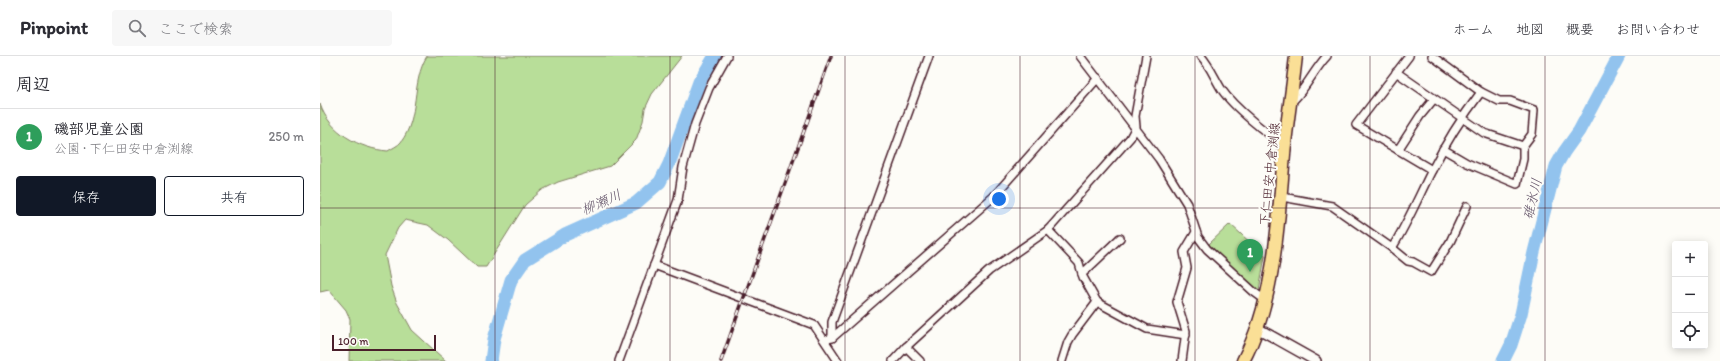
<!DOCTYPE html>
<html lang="ja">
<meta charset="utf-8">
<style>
body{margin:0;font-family:Itim,"Klee One",sans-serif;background:#f7f7f7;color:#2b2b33}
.controls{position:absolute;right:12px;bottom:12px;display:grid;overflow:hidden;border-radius:4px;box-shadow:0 2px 10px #0003}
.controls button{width:36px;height:36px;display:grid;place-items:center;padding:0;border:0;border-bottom:1px solid #e1e1e2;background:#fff;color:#2b2b33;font:20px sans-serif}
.scale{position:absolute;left:12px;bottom:10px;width:104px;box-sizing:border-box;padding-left:4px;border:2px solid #4a1f2b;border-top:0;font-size:11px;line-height:14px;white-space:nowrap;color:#4a1f2b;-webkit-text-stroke:3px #fdfcf7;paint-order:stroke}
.you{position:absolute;left:679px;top:143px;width:14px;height:14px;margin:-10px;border:3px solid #fff;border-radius:50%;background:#1a73e8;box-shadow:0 0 0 6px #1a73e833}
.badge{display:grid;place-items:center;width:26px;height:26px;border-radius:50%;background:#111827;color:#fff;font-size:13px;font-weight:700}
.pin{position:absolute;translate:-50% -33px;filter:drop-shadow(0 1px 2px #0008)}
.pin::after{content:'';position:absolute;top:21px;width:14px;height:12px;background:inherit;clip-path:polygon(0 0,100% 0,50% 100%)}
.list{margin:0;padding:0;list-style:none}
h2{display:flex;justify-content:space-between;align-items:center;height:52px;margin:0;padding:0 16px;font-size:17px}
h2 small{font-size:13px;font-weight:400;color:#7c7c81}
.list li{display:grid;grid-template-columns:26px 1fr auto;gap:12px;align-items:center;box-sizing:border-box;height:56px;padding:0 16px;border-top:1px solid #e1e1e2}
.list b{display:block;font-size:15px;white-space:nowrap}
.list p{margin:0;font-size:13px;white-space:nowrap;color:#7c7c81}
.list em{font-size:13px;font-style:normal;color:#7c7c81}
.actions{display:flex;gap:8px;padding:12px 16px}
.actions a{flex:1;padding:9px 0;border:1px solid #111827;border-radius:4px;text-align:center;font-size:14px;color:#111827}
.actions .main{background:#111827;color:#fff}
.icon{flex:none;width:22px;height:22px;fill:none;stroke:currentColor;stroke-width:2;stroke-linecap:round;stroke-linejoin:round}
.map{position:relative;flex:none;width:1400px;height:305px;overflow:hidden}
header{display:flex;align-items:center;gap:24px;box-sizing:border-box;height:56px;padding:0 20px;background:#fff;border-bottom:1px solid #e1e1e2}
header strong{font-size:19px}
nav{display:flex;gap:22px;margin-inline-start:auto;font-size:14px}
.search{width:280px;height:36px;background:#f7f7f7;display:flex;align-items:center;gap:10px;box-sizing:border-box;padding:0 14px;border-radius:4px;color:#7c7c81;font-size:15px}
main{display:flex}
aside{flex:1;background:#fff}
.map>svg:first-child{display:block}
.green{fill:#b8de99;stroke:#817e62}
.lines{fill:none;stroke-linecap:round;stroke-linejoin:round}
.river{stroke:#92c3ee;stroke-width:13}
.minor-casing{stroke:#4a1f2b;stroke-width:10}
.tertiary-casing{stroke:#4a1f2b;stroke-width:12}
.primary-casing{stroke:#4a1f2b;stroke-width:15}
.minor{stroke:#fdfcf7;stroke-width:7}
.tertiary{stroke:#fdfcf7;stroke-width:9}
.primary{stroke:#fadf96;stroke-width:12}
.rail-casing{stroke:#4a1f2b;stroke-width:3.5}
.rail{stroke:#fdfcf7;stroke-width:2;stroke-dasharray:6;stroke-linecap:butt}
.grid{fill:none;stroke:#4a1f2b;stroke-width:1;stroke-opacity:0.55}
.labels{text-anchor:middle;stroke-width:4;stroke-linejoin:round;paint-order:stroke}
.street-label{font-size:13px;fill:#4a1f2b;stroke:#fdfcf7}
.water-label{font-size:14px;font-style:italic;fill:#605066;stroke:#fdfcf7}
</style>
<header>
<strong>Pinpoint</strong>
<div class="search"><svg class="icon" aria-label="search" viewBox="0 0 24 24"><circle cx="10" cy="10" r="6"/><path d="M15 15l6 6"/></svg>ここで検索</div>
<nav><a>ホーム</a><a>地図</a><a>概要</a><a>お問い合わせ</a></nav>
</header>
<main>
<aside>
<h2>周辺<small></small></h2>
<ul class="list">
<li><span class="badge" style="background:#2e9e5b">1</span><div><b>磯部児童公園</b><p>公園 · 下仁田安中倉渕線</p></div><em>250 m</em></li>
</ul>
<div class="actions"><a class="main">保存</a><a>共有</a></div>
</aside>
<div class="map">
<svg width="1400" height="305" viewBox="0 0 1400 305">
<rect width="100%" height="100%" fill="#fdfcf7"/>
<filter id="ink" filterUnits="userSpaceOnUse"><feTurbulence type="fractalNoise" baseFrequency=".025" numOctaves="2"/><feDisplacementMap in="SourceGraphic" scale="8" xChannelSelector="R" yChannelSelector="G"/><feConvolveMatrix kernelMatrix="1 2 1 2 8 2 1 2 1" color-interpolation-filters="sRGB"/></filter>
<g filter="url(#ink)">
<g class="green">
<path d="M 107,0 L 362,0 L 332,38 L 325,53 L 323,65 L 316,84 L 290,110 L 238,126 L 222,134 L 205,149 L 166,211 L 157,211 L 128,184 L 108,169 L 85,164 L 78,172 L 65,199 L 71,230 L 77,247 L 92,274 L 126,305 L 29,305 L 30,263 L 26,254 L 9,234 L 0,236 L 0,48 C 9,76 40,93 68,95 C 72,92 78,90 81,86 C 100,61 91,26 107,0 Z"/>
<path d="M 910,168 L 945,200 L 939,234 L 936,233 L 892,193 L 889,188 Z"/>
</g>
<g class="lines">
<g class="river">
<path d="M 171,305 L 174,283 L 191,224 L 205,204 L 245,179 L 316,147 L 340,126 L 349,108 L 379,26 L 395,0"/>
<path d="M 1183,305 L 1191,289 L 1201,258 L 1214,196 L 1236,110 L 1244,96 L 1259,75 L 1299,0"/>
</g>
<g class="minor-casing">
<g id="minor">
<path d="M 760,0 L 839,103 L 867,148 L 878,181 L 887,193 L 934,236 L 945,244"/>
<path d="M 881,0 C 890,10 895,23 902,34 C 913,50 948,80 965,88"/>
<path d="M 1089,0 L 1036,69 L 1112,114"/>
<path d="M 1112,0 L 1161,36 L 1179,45 L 1190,45 L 1214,54 L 1212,78 L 1203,90 L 1203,103 L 1197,128 L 1147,107 L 1123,93"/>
<path d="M 1076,16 L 1164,77 L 1203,90"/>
<path d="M 971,46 C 982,39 995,12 1007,0"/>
<path d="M 1078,94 L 1100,60 L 1114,43"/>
<path d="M 962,141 L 1012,150 L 1072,192 C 1087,168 1098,142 1111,116 C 1125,88 1142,61 1161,36"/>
<path d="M 728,174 L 759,207 L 763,221 L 777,246 L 752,279 L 748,286 L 742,305"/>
<path d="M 1072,192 L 1088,205 L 1093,206 L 1111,216 L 1130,186 L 1147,150"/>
<path d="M 334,209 L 494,269 L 518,305"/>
<path d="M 762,218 L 800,182"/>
<path d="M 777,246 L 827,273 L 866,279"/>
<path d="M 512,282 L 512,266 L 609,0"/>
<path d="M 505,284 L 512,282 L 673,141 L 778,22"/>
<path d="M 586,291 L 600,305"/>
<path d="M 299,305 L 358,144 L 363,111 L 375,68 L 389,32 L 407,0"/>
<path d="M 573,305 L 586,291 L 669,215 L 728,174 L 810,82 L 816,71 L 815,60 L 826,0"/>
<path d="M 862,305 L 866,275 L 857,246 L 867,212 L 864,196 L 876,176"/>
</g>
</g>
<g class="tertiary-casing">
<path id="tertiary" d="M 937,272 L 996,305"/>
</g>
<g class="primary-casing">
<path id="primary" d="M 923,305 C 957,240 958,160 965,88 C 968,59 973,29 976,0"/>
</g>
<use href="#minor" class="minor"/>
<use href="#tertiary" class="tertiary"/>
<use href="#primary" class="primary"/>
<g class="rail-casing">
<path id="rail" d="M 401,305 L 511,0"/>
</g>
<use href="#rail" class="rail"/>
</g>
</g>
<path class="grid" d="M 175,0 L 175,305M 350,0 L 350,305M 525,0 L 525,305M 700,0 L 700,305M 875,0 L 875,305M 1050,0 L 1050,305M 1225,0 L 1225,305M 0,152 L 1400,152"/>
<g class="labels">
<g class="street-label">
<text transform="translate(949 118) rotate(-84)" y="5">下仁田安中倉渕線</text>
</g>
<g class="water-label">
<text transform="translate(1212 143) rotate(-77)" y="5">碓氷川</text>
<text transform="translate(281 146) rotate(-24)" y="5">柳瀬川</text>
</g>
</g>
</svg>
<div class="controls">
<button>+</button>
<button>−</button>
<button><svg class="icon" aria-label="locate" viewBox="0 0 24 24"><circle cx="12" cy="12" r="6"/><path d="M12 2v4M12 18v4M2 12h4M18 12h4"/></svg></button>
</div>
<div class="scale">100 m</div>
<div class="you"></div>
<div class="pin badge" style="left:930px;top:216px;background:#2e9e5b">1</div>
</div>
</main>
